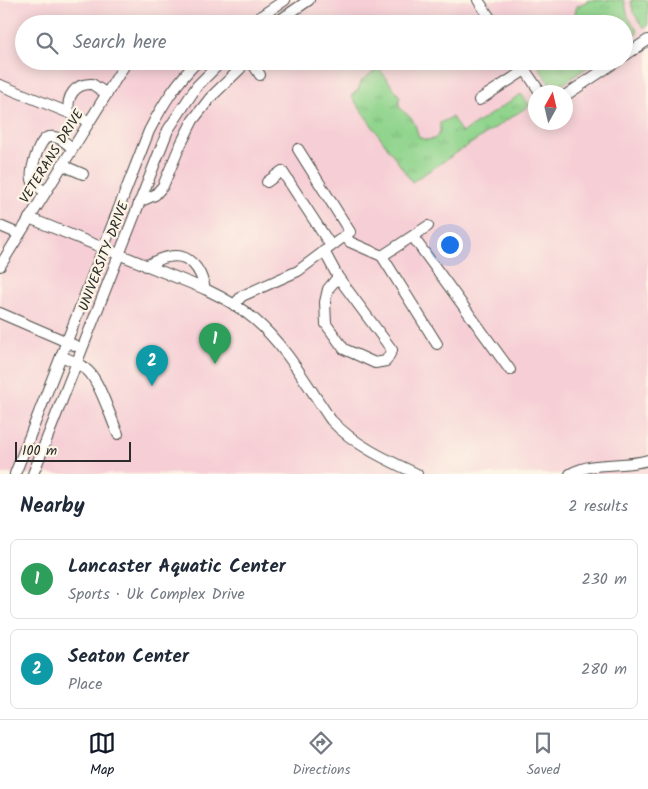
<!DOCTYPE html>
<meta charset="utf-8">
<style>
body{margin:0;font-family:Kalam,sans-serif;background:#f6f6f7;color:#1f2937}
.compass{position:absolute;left:528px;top:85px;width:45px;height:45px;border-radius:50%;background:#fff;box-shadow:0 2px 12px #0003;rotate:8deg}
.scale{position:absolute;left:15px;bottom:12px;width:116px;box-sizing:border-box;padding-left:5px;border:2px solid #2b2b2b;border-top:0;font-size:14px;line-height:18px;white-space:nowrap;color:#2b2b2b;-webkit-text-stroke:4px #fcf5e5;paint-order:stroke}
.you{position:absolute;left:449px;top:244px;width:18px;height:18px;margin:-12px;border:4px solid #fff;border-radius:50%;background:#1a73e8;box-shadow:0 0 0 8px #1a73e833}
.badge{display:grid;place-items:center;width:32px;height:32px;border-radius:50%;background:#111827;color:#fff;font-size:16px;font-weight:700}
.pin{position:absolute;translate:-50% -41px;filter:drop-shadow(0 1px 2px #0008)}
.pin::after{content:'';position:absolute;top:26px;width:18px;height:15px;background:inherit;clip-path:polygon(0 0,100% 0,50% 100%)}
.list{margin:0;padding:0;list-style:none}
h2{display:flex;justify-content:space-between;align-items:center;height:65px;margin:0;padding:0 20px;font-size:21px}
h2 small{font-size:16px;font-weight:400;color:#747a83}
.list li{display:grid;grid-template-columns:32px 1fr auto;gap:15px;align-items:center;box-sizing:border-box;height:80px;margin:0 10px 10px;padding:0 10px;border:1px solid #e0e1e3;border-radius:8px}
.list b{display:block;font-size:19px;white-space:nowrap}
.list p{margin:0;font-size:16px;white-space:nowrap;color:#747a83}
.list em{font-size:16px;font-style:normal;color:#747a83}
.icon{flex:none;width:28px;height:28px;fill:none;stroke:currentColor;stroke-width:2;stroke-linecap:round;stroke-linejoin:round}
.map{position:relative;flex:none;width:648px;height:474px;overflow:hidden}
.search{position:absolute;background:#fff;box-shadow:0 2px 12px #0003;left:15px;right:15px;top:15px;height:55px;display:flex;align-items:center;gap:12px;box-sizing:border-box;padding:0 18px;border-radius:28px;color:#747a83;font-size:19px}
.sheet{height:245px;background:#fff}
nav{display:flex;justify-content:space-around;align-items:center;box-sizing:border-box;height:70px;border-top:1px solid #e0e1e3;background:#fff;font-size:14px;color:#747a83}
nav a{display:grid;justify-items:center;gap:2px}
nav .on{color:#111827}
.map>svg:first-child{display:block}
.built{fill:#f6cfd6;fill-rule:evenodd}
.grass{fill:url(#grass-tufts);stroke:#5e805c}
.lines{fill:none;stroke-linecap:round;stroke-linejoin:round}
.minor-casing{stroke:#494844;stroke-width:12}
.minor{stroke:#fff;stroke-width:10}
.labels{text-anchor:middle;stroke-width:4.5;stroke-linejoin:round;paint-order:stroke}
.street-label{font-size:14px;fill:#2b2b2b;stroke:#fcf5e5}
</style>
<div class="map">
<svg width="648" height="474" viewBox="0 0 648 474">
<defs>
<pattern id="grass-tufts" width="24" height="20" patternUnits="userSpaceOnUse" patternTransform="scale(1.25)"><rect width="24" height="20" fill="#90d48d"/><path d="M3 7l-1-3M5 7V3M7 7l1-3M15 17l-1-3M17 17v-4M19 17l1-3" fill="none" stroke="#7cb67a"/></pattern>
</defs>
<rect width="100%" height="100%" fill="#fcf5e5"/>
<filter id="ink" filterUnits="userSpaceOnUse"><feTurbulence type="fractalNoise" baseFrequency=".02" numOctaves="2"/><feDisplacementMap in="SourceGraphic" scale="10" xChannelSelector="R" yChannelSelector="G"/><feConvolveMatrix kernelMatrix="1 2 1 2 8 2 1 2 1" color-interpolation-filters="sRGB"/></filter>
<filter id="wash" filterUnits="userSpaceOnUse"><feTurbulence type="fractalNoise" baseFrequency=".0096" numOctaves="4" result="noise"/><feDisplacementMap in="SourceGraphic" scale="20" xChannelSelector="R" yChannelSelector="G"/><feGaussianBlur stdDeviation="1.12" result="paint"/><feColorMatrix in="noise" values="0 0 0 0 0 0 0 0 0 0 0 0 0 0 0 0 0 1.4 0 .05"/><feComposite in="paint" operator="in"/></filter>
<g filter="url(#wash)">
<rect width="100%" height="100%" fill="#f5ead1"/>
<path class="built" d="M 0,0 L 648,0 L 648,474 L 0,474 ZM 24,24 L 624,24 L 624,61 L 24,61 ZM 536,92 L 566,92 L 566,122 L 536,122 Z"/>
<g class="grass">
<path d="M 590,0 L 624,0 L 628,17 L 638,31 L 636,35 L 624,43 L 624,24 L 572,24 L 577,6 Z"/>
<path d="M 631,0 L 647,0 L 648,1 L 648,26 L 643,27 L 633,12 Z"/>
<path d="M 535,61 L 596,61 L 557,88 L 551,86 Z"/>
<path d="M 379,68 L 400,97 C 395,111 407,111 413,121 C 416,125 417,132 419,137 L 426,140 L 434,139 L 440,133 L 440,123 L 452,117 L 462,133 L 521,94 L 530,105 L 412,182 L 351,96 L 358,90 L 362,80 Z"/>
</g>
</g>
<g filter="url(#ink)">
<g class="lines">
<g class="minor-casing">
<g id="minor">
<path d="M 478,0 L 494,24"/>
<path d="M 249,24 L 285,0"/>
<path d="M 274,24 L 309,0"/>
<path d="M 624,56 L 648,40"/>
<path d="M 251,61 L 260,75"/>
<path d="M 519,61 L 540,92"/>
<path d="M 0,85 L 89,121"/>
<path d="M 566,95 L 617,61"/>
<path d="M 479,100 L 525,70"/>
<path d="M 69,112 C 66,97 75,83 92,84 L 107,94"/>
<path d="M 62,165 L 83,174"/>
<path d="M 267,182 L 282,171 L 331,246"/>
<path d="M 45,191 C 41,189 35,186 33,182 C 28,174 39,138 49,137 C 58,135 66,143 72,148"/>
<path d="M 139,202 L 155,195 L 163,186 L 179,148 L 193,120 L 211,97 L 240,69 L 243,61"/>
<path d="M 29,218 L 205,289 C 222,297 239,306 254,319 C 286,346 307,385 331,420 C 354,445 387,460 417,474"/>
<path d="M 0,226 L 19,234"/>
<path d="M 428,226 L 382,256 L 437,344"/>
<path d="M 345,236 L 350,242 L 382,256"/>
<path d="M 413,237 L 510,370"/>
<path d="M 324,251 L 338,277 L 328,289 L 325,302 L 326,324 L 344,349 L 375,363 L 386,361 L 392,350 L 338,277"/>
<path d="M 0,266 L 127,61"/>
<path d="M 146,266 C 153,262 160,258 168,257 C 190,252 201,270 205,289"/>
<path d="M 234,305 L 242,296 L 298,271 L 350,232 L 298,149"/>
<path d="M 0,313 L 81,348"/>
<path d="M 61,356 C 71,360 81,364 88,371 C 100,382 111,419 118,434"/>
<path d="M 15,474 L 149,131 C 163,104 176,83 198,61"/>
<path d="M 33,474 L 168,130 L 197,86 L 222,61"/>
<path d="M 570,474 C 595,460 622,468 648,460"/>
</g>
</g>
<use href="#minor" class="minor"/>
</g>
</g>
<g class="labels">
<g class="street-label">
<text transform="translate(51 156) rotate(-58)" y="5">VETERANS DRIVE</text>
<text transform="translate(103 256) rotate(-69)" y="5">UNIVERSITY DRIVE</text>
</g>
</g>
</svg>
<svg class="compass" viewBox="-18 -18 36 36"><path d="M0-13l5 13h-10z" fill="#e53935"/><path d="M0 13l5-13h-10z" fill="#747a83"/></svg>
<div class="scale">100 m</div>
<div class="you"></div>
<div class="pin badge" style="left:215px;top:364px;background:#2e9e5b">1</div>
<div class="pin badge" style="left:152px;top:386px;background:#0f9aa8">2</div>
<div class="search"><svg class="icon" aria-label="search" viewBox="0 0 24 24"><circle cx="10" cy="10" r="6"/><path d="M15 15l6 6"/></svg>Search here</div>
</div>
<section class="sheet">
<h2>Nearby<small>2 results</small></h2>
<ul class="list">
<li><span class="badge" style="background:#2e9e5b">1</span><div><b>Lancaster Aquatic Center</b><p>Sports · Uk Complex Drive</p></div><em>230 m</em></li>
<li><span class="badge" style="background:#0f9aa8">2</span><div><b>Seaton Center</b><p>Place</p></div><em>280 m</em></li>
</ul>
</section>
<nav>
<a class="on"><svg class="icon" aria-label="map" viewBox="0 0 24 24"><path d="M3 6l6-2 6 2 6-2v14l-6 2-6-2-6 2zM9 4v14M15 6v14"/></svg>Map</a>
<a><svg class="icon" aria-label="directions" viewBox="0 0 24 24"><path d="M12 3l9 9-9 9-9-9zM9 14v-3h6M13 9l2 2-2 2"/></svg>Directions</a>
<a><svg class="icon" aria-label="saved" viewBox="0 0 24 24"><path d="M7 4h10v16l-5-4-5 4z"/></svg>Saved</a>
</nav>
